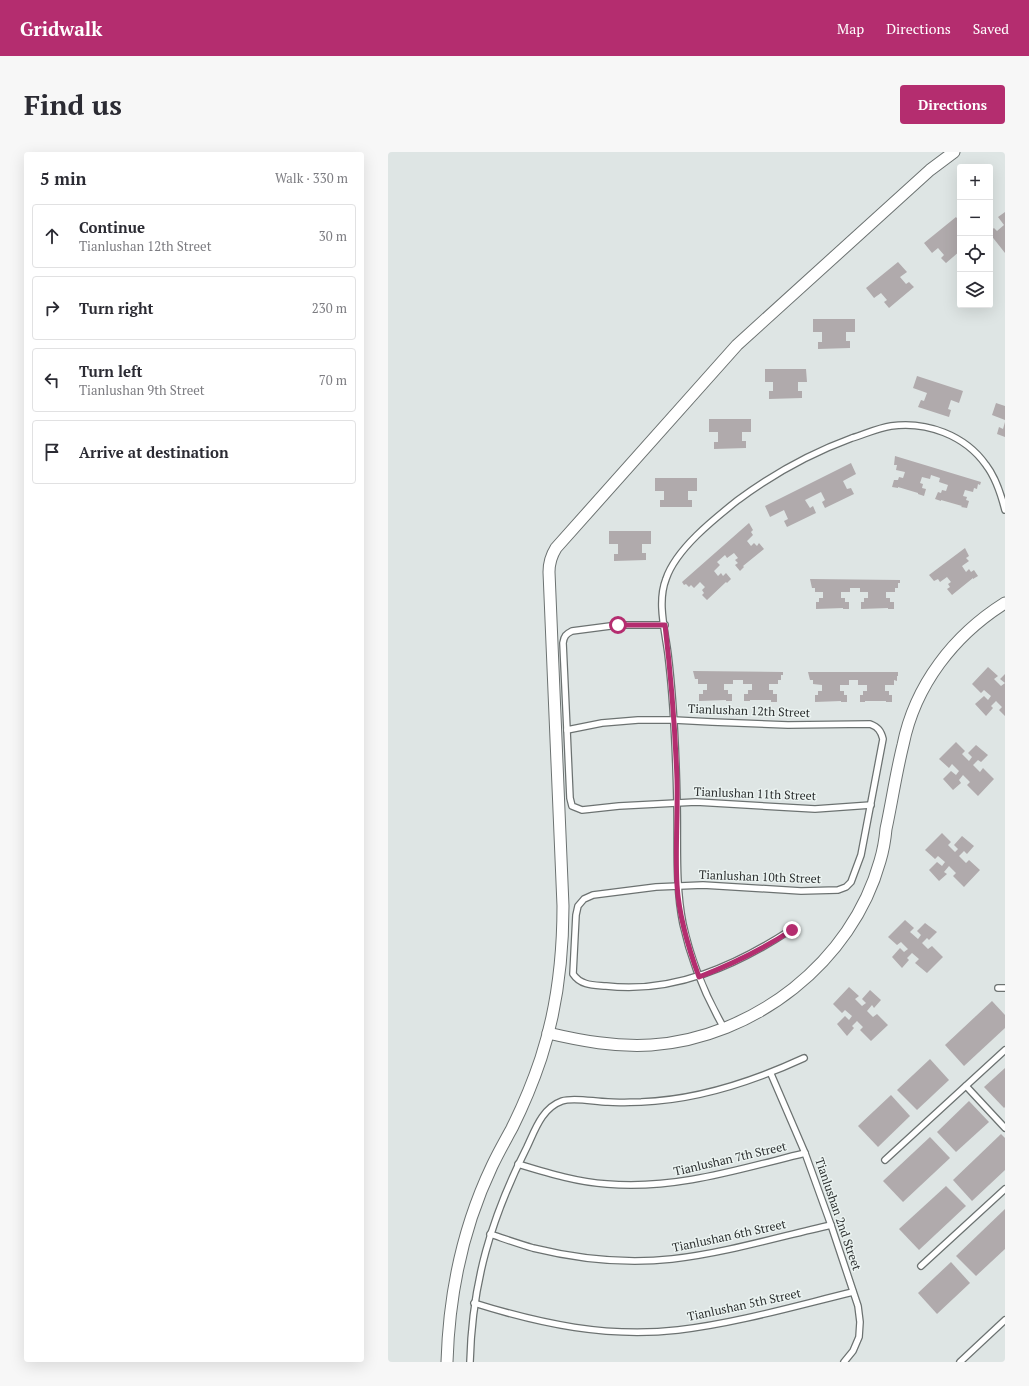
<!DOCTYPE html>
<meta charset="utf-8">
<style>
body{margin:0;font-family:"PT Serif",serif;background:#f7f7f7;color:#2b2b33}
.controls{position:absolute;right:12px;top:12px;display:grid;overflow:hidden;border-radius:4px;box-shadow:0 4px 16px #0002}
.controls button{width:36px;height:36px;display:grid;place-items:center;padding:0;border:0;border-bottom:1px solid #e1e1e2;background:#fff;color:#2b2b33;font:20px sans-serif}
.stop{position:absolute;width:12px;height:12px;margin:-9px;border:3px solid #b42d6f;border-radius:50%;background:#fff}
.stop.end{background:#b42d6f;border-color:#fff;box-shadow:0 1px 4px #0008}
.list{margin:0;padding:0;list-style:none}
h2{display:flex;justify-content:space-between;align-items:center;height:52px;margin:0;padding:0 16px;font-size:17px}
h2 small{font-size:13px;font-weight:400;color:#7c7c81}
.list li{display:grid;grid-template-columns:26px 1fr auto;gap:12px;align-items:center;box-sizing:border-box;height:64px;margin:0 8px 8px;padding:0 8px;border:1px solid #e1e1e2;border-radius:4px}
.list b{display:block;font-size:15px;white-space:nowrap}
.list p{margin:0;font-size:13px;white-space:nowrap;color:#7c7c81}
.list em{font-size:13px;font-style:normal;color:#7c7c81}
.icon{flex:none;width:22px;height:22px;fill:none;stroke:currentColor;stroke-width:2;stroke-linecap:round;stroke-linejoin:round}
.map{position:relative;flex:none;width:617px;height:1210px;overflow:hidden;border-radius:4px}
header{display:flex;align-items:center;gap:24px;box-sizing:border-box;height:56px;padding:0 20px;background:#b42d6f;color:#fff}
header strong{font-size:19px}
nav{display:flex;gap:22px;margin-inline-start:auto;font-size:14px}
.intro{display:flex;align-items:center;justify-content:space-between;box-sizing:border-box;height:96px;padding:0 24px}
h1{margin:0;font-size:28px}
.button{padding:10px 18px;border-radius:4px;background:#b42d6f;color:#fff;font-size:14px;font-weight:700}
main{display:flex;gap:24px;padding:0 24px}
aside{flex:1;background:#fff;border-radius:4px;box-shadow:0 4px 16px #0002}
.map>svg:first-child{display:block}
.building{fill:#b0aaac}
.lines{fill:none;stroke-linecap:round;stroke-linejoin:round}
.lane-casing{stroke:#6c7271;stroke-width:8}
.street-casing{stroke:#6c7271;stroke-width:13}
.lane{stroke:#fff;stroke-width:5.5}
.street{stroke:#fff;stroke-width:11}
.route{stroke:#b42d6f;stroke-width:5}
.labels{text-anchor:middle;stroke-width:3;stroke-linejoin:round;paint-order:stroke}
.street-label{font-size:12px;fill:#2d3030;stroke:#ebf3f1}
</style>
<header>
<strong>Gridwalk</strong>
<nav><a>Map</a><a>Directions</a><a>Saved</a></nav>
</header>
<div class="intro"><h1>Find us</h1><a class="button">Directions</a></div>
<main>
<aside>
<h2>5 min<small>Walk · 330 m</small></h2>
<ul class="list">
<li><svg class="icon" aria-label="ahead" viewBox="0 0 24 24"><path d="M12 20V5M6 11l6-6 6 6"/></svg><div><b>Continue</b><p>Tianlushan 12th Street</p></div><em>30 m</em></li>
<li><svg class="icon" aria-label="right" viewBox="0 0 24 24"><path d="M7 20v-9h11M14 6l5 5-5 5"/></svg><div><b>Turn right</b></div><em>230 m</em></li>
<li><svg class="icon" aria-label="left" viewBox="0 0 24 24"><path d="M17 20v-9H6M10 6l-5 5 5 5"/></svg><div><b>Turn left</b><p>Tianlushan 9th Street</p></div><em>70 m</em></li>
<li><svg class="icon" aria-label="arrive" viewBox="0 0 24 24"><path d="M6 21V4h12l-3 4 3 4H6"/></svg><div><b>Arrive at destination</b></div></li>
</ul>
</aside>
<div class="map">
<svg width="617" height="1210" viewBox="0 0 617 1210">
<rect width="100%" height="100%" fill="#dee5e4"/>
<g class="building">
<path d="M 617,60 L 617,101 L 602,82 L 602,79 L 606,76 L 609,79 L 616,73 L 610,65 Z"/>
<path d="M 568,65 L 572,70 L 572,78 L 569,80 L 572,84 L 572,99 L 558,111 L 553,106 L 556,103 L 550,96 L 544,101 L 536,91 Z"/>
<path d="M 510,110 L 519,120 L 512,125 L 518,132 L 521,130 L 526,135 L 501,156 L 496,150 L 499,148 L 493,141 L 486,146 L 478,136 Z"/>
<path d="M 425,167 L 467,167 L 467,180 L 458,180 L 458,189 L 462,189 L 462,196 L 430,197 L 430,190 L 434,190 L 434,180 L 425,180 Z"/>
<path d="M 377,217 L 418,217 L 419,230 L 410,230 L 410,239 L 414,239 L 414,246 L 381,247 L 381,239 L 385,239 L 385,230 L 377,230 Z"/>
<path d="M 529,224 L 575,239 L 571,251 L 563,248 L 560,257 L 563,258 L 561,265 L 530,255 L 533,248 L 536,249 L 539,241 L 525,236 Z"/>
<path d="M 608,251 L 617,254 L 617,268 L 604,263 Z"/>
<path d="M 321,267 L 363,267 L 363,280 L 354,280 L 354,289 L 358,289 L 358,296 L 326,297 L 326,290 L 330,290 L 330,280 L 321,280 Z"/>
<path d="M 617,270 L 617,285 L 609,282 L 611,275 L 615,277 Z"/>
<path d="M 507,304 L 593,330 L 592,333 L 590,332 L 589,337 L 586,336 L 585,340 L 577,338 L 575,344 L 579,345 L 578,348 L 581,349 L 579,356 L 573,355 L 574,354 L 553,348 L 553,349 L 547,347 L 550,340 L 553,341 L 554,338 L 558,339 L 560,333 L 551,330 L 552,326 L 543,323 L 542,327 L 534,325 L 532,331 L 535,332 L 534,336 L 538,337 L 536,344 L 530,342 L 530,341 L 510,335 L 510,336 L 504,335 L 506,328 L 510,328 L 511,325 L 515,326 L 517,320 L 508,318 L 509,313 L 506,313 Z"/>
<path d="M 463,311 L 468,322 L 455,329 L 459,337 L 463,336 L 466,342 L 437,356 L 434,350 L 437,348 L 433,340 L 417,348 L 422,356 L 425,354 L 428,361 L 399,375 L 396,369 L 400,367 L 396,358 L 382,365 L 377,354 Z"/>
<path d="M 267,326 L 309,326 L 309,339 L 300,339 L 300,348 L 304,348 L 304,355 L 272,355 L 272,348 L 276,348 L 276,339 L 267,339 Z"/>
<path d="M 361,371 L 365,378 L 363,380 L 365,383 L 359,389 L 363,394 L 366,391 L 369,394 L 371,391 L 376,397 L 355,414 L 356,415 L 352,419 L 347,413 L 350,411 L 347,408 L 350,406 L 346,401 L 339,406 L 337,403 L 329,410 L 332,413 L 326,419 L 330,424 L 333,421 L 335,424 L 338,421 L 343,427 L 339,431 L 338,430 L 319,448 L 314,443 L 316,441 L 314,438 L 317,435 L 312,430 L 306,436 L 303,433 L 301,435 L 298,432 L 296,433 L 294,430 Z"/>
<path d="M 221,379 L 263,379 L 263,392 L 254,392 L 254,401 L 258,401 L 258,408 L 226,409 L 226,402 L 230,402 L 230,392 L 221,392 Z"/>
<path d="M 577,396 L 581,404 L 578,406 L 581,409 L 574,414 L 578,420 L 581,417 L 583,420 L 586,418 L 590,424 L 585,427 L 585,426 L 564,443 L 559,437 L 562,435 L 560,432 L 563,430 L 559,425 L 552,430 L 550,427 L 546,429 L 541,423 Z"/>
<path d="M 422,427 L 512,428 L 512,431 L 510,431 L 510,436 L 507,436 L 507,440 L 498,440 L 498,446 L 502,446 L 502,450 L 506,450 L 506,457 L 500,457 L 500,456 L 473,457 L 473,450 L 476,450 L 476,446 L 480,446 L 480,440 L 472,440 L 472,436 L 462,436 L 462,440 L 453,440 L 453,446 L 457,446 L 457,450 L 461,450 L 461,457 L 455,457 L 455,456 L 428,457 L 428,450 L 431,450 L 431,446 L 435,446 L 435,440 L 427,440 L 427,436 L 424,436 Z"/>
<path d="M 600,515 L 610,524 L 606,527 L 613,534 L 617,531 L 612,527 L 617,522 L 617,564 L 611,558 L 614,555 L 608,549 L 603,554 L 605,556 L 598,564 L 587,552 L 596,544 L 600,548 L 603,544 L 596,538 L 593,541 L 584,532 Z"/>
<path d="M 305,519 L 395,520 L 395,523 L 393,523 L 393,528 L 390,528 L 390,532 L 381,532 L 381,538 L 385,538 L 385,542 L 389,542 L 389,550 L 383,550 L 383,548 L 362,548 L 362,549 L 356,549 L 356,542 L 360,542 L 360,538 L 364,538 L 364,532 L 355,532 L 355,528 L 345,528 L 345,532 L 336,532 L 336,538 L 340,538 L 340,542 L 344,542 L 344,549 L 338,549 L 338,548 L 311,549 L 311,542 L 315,542 L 315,538 L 319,538 L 319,532 L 310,532 L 310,527 L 307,527 Z"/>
<path d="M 420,520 L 510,520 L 510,524 L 509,524 L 509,529 L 506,528 L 506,533 L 497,533 L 497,539 L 501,539 L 501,543 L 504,543 L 504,550 L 498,550 L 498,549 L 477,549 L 477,550 L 472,550 L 472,543 L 475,543 L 475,539 L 479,539 L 479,533 L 470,533 L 470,528 L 461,528 L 461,533 L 452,533 L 452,539 L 456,539 L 456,543 L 459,543 L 459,550 L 453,550 L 453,549 L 427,550 L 427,543 L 430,543 L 430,539 L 434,539 L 434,533 L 425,532 L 425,528 L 422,528 Z"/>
<path d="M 568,590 L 577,599 L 574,602 L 581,609 L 584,605 L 580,601 L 588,593 L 600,603 L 593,610 L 590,608 L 585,613 L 592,620 L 595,616 L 606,627 L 590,644 L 579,633 L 582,630 L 575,623 L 571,628 L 573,631 L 565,638 L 555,627 L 563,619 L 568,623 L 571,619 L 564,612 L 561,616 L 551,607 Z"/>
<path d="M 554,681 L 563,690 L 560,693 L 567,700 L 570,697 L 566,693 L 574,684 L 586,694 L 579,702 L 576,699 L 571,704 L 578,711 L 581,708 L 592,718 L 576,735 L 565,724 L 568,721 L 561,714 L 556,720 L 559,722 L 551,729 L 541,718 L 549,710 L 554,714 L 557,710 L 550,704 L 547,707 L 537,698 Z"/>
<path d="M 517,768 L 526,776 L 522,780 L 530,787 L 533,783 L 529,779 L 537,771 L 549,780 L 541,788 L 539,786 L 534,791 L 540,797 L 544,794 L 555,805 L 539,821 L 527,811 L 531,807 L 524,801 L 519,806 L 521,808 L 514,816 L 504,805 L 512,796 L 516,800 L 520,797 L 513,790 L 509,793 L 500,785 Z"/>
<path d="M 461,835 L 471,844 L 467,847 L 474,854 L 478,851 L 474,847 L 482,838 L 493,848 L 486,856 L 484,853 L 479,859 L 485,865 L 489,862 L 500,873 L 483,889 L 472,878 L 475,875 L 469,869 L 464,874 L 466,876 L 459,884 L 449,872 L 457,864 L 461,868 L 464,864 L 457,858 L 454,861 L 445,852 Z"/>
<path d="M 604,849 L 617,863 L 617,876 L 576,914 L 557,893 Z"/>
<path d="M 542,907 L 561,928 L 529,958 L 509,938 Z"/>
<path d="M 617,916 L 617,955 L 616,956 L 596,935 Z"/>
<path d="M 503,943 L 522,964 L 490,995 L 470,974 Z"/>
<path d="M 581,949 L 601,970 L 568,1000 L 549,980 Z"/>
<path d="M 613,982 L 617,986 L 617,1018 L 584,1049 L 565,1028 Z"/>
<path d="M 542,985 L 562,1006 L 515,1050 L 495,1029 Z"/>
<path d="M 558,1034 L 578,1054 L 531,1098 L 511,1077 Z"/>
<path d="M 617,1057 L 617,1097 L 588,1124 L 568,1104 Z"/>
<path d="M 563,1110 L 582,1131 L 549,1162 L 530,1141 Z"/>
</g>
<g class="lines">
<g class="lane-casing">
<g id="lane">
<path d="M 277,473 L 230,473 L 184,479 C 178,482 176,484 175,491 L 179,578 L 214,571 L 250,568 L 286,568 L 324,570 L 400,573 L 482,572 C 490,575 493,579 495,587 L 473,703 L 463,730 L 458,735 L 450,738 L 413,739 L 315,733 L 268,735 L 205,743 L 196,747 L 190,754 L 188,763 L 185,822 C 193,834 206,833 218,834 C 286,842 349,813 404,777"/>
<path d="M 179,578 L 182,646 L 184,654 L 194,658 L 231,654 L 308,650 L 427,657 L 483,653"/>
<path d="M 610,836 L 617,836"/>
<path d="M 336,876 C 317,843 303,809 295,772 C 287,732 290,691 289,651 C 288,601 286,552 280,502 C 277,478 269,450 278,427 C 288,397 326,367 350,348 C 385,322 423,301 464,286 C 477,282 490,276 503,274 C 538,269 577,283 598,313 C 608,326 613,342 617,358"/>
<path d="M 383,922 L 417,1001 L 443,1073 L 470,1154 L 472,1170 L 471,1185 L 465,1199 L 456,1210"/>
<path d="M 578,934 L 617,976"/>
<path d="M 497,1008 L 617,898"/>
<path d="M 130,1012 C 160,1021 189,1030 219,1032 C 287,1038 352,1017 417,1001"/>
<path d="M 102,1082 C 117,1087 131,1092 145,1096 C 190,1107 238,1112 284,1107 C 337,1101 390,1085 443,1073"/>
<path d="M 533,1114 L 617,1037"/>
<path d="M 86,1151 C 153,1172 219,1186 290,1178 C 349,1171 407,1154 465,1140"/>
<path d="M 82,1210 C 84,1131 103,1066 139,995 C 147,978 154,956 174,949 C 186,945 207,950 220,950 C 231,951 242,950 253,950 C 310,948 364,930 416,906"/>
<path d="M 572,1210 L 617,1168"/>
</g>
</g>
<g class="street-casing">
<g id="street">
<path d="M 160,881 C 194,889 227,895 263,893 C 366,886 464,810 492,709 C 495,699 497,688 498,677 C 504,649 508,621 515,593 C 527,533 566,483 617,451"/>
<path d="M 59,1210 C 61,1142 75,1075 104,1014 C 110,1001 117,989 124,976 C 135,954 145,930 153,906 C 169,857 175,806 175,754 L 161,420 C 161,410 163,404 168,396 L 349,193 L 542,18 L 566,0"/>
</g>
</g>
<use href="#lane" class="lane"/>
<use href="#street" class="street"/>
</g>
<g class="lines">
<path class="route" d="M 230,473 L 277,473 C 283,524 287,575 289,627 C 290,662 287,698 289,733 C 291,765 300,795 311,825 C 344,812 375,797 404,778"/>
</g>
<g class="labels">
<g class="street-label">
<text transform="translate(361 559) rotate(2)" y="4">Tianlushan 12th Street</text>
<text transform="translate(367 642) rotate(2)" y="4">Tianlushan 11th Street</text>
<text transform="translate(372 725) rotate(2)" y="4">Tianlushan 10th Street</text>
<text transform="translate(342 1007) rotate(-13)" y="4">Tianlushan 7th Street</text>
<text transform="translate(450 1062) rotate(71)" y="4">Tianlushan 2nd Street</text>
<text transform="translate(341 1084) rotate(-12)" y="4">Tianlushan 6th Street</text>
<text transform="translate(356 1153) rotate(-12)" y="4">Tianlushan 5th Street</text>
</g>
</g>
</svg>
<div class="controls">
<button>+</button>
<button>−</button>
<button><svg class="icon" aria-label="locate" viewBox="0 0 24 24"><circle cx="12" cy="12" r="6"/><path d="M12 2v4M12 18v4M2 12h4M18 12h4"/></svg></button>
<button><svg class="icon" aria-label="layers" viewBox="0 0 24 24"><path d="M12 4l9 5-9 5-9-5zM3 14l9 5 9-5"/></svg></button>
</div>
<div class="stop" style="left:230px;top:473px"></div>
<div class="stop end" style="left:404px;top:778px"></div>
</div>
</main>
